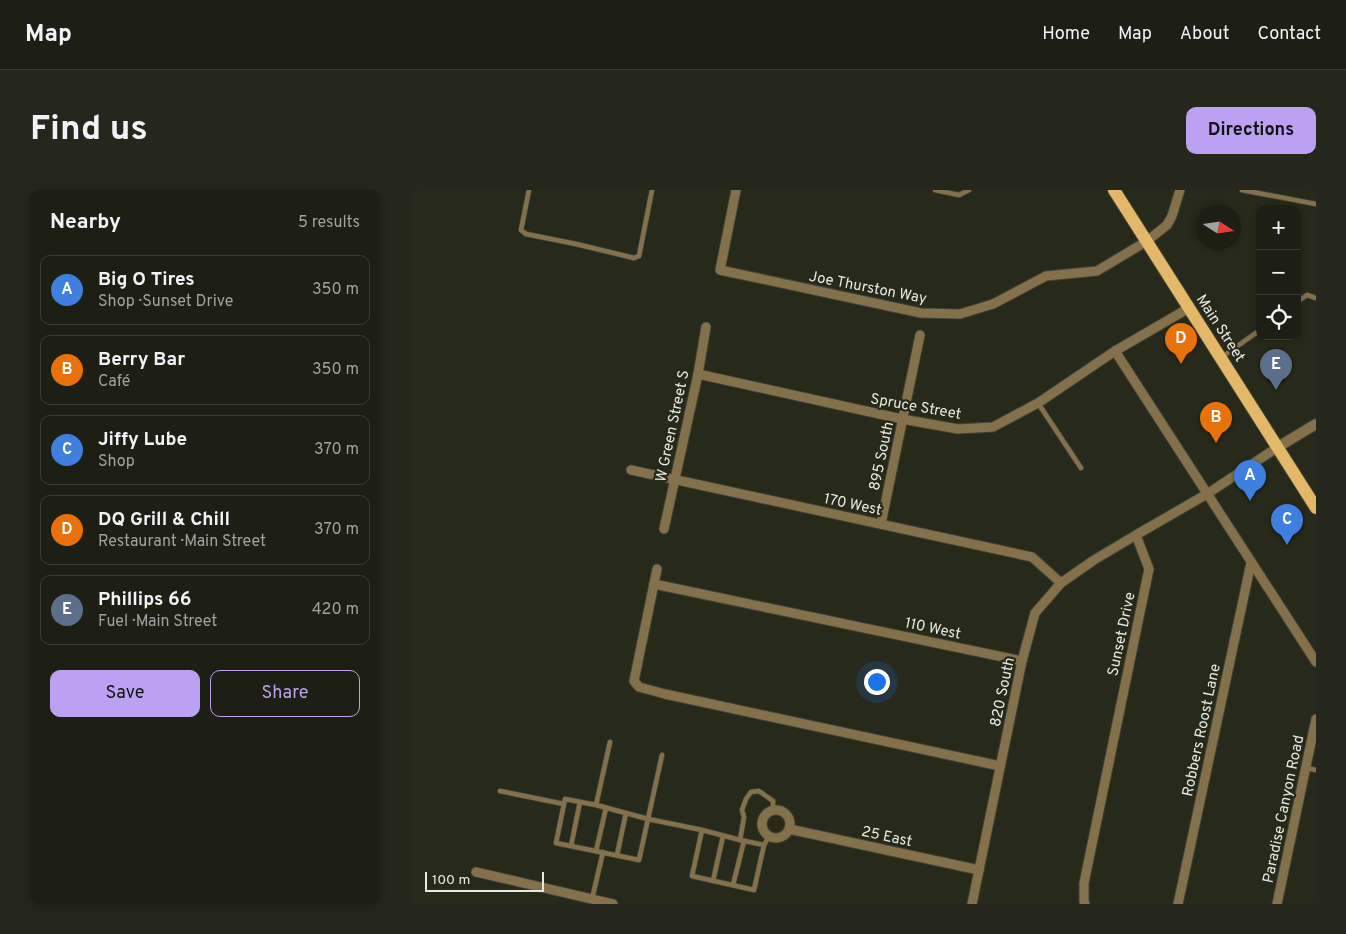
<!DOCTYPE html>
<meta charset="utf-8">
<style>
body{margin:0;font-family:Overpass,sans-serif;background:#25271d;color:#f1f3f6}
.controls{position:absolute;right:15px;top:15px;display:grid;overflow:hidden;border-radius:10px;box-shadow:0 2px 8px #0003}
.controls button{width:45px;height:45px;display:grid;place-items:center;padding:0;border:0;border-bottom:1px solid #3b3d34;background:#1d1f14;color:#f1f3f6;font:25px sans-serif}
.compass{position:absolute;left:786px;top:15px;width:45px;height:45px;border-radius:50%;background:#1d1f14;box-shadow:0 2px 8px #0003;rotate:102deg}
.scale{position:absolute;left:15px;bottom:12px;width:119px;box-sizing:border-box;padding-left:5px;border:2px solid #e7e8df;border-top:0;font-size:14px;line-height:18px;white-space:nowrap;color:#e7e8df;-webkit-text-stroke:4px #27291a;paint-order:stroke}
.you{position:absolute;left:466px;top:491px;width:18px;height:18px;margin:-12px;border:4px solid #fff;border-radius:50%;background:#1a73e8;box-shadow:0 0 0 8px #1a73e833}
.badge{display:grid;place-items:center;width:32px;height:32px;border-radius:50%;background:#bca0f2;color:#fff;font-size:16px;font-weight:700}
.pin{position:absolute;translate:-50% -41px;filter:drop-shadow(0 1px 2px #0008)}
.pin::after{content:'';position:absolute;top:26px;width:18px;height:15px;background:inherit;clip-path:polygon(0 0,100% 0,50% 100%)}
.list{margin:0;padding:0;list-style:none}
h2{display:flex;justify-content:space-between;align-items:center;height:65px;margin:0;padding:0 20px;font-size:21px}
h2 small{font-size:16px;font-weight:400;color:#a0a2a0}
.list li{display:grid;grid-template-columns:32px 1fr auto;gap:15px;align-items:center;box-sizing:border-box;height:70px;margin:0 10px 10px;padding:0 10px;border:1px solid #3b3d34;border-radius:10px}
.list b{display:block;font-size:19px;white-space:nowrap}
.list p{margin:0;font-size:16px;white-space:nowrap;color:#a0a2a0}
.list em{font-size:16px;font-style:normal;color:#a0a2a0}
.actions{display:flex;gap:10px;padding:15px 20px}
.actions a{flex:1;padding:11px 0;border:1px solid #bca0f2;border-radius:10px;text-align:center;font-size:18px;color:#bca0f2}
.actions .main{background:#bca0f2;color:#111}
.icon{flex:none;width:28px;height:28px;fill:none;stroke:currentColor;stroke-width:2;stroke-linecap:round;stroke-linejoin:round}
.map{position:relative;flex:none;width:906px;height:714px;overflow:hidden;border-radius:10px}
header{display:flex;align-items:center;gap:30px;box-sizing:border-box;height:70px;padding:0 25px;background:#1d1f14;border-bottom:1px solid #3b3d34}
header strong{font-size:24px}
nav{display:flex;gap:28px;margin-inline-start:auto;font-size:18px}
.intro{display:flex;align-items:center;justify-content:space-between;box-sizing:border-box;height:120px;padding:0 30px}
h1{margin:0;font-size:35px}
.button{padding:12px 22px;border-radius:10px;background:#bca0f2;color:#111;font-size:18px;font-weight:700}
main{display:flex;gap:30px;padding:0 30px}
aside{flex:1;background:#1d1f14;border-radius:10px;box-shadow:0 2px 8px #0003}
.map>svg:first-child{display:block}
.lines{fill:none;stroke-linecap:round;stroke-linejoin:round}
.service-casing{stroke:#424436;stroke-width:6}
.minor-casing{stroke:#424436;stroke-width:11}
.tertiary-casing{stroke:#424436;stroke-width:12}
.primary-casing{stroke:#424436;stroke-width:14}
.service{stroke:#85704c;stroke-width:4.5}
.minor{stroke:#85704c;stroke-width:9}
.tertiary{stroke:#85704c;stroke-width:10}
.primary{stroke:#e4b869;stroke-width:12}
.labels{text-anchor:middle;stroke-width:4.5;stroke-linejoin:round;paint-order:stroke}
.street-label{font-size:15px;fill:#e7e8df;stroke:#27291a}
</style>
<header>
<strong>Map</strong>
<nav><a>Home</a><a>Map</a><a>About</a><a>Contact</a></nav>
</header>
<div class="intro"><h1>Find us</h1><a class="button">Directions</a></div>
<main>
<aside>
<h2>Nearby<small>5 results</small></h2>
<ul class="list">
<li><span class="badge" style="background:#3f7fe0">A</span><div><b>Big O Tires</b><p>Shop · Sunset Drive</p></div><em>350 m</em></li>
<li><span class="badge" style="background:#e8710a">B</span><div><b>Berry Bar</b><p>Café</p></div><em>350 m</em></li>
<li><span class="badge" style="background:#3f7fe0">C</span><div><b>Jiffy Lube</b><p>Shop</p></div><em>370 m</em></li>
<li><span class="badge" style="background:#e8710a">D</span><div><b>DQ Grill &amp; Chill</b><p>Restaurant · Main Street</p></div><em>370 m</em></li>
<li><span class="badge" style="background:#5c6f8a">E</span><div><b>Phillips 66</b><p>Fuel · Main Street</p></div><em>420 m</em></li>
</ul>
<div class="actions"><a class="main">Save</a><a>Share</a></div>
</aside>
<div class="map">
<svg width="906" height="714" viewBox="0 0 906 714">
<rect width="100%" height="100%" fill="#27291a"/>
<g class="lines">
<g class="service-casing">
<g id="service">
<path d="M 119,0 L 111,40 L 116,44 L 166,54 L 224,68 L 229,66 L 242,0"/>
<path d="M 525,0 L 549,5 L 559,0"/>
<path d="M 832,0 L 906,14"/>
<path d="M 887,112 L 897,105 L 906,108"/>
<path d="M 812,167 L 850,140"/>
<path d="M 628,213 L 671,278"/>
<path d="M 252,565 L 238,629 L 292,640"/>
<path d="M 896,578 L 906,580"/>
<path d="M 90,601 L 154,614"/>
<path d="M 186,615 L 238,629 L 229,670 L 146,653 L 155,609 L 186,615 L 200,552"/>
<path d="M 359,646 L 354,655 L 330,650 L 334,627 L 332,620 L 336,609 L 341,602 L 349,601 L 363,611 L 363,621"/>
<path d="M 330,650 L 292,640 L 282,686 L 344,700 L 354,655"/>
<path d="M 161,656 L 170,612"/>
<path d="M 186,661 L 196,618"/>
<path d="M 207,665 L 216,623"/>
<path d="M 303,691 L 313,646"/>
<path d="M 323,695 L 334,651"/>
<path d="M 182,709 L 193,662"/>
</g>
</g>
<g class="minor-casing">
<g id="minor">
<path d="M 326,0 L 310,80 L 511,123 L 550,124 L 583,114 L 636,86 L 687,81 L 737,51 L 757,35 L 762,26 L 770,0"/>
<path d="M 705,161 L 906,472"/>
<path d="M 288,184 L 492,229 L 548,239 L 583,237 L 628,213 L 705,161 L 779,118"/>
<path d="M 221,280 L 622,367 L 651,393"/>
<path d="M 471,334 L 510,145"/>
<path d="M 254,339 L 288,184 L 296,137"/>
<path d="M 247,379 L 224,491 L 229,497 L 255,504 L 590,576"/>
<path d="M 244,394 L 612,471"/>
<circle cx="366" cy="634" r="14"/>
<path d="M 379,639 L 569,680"/>
<path d="M 66,682 L 203,714"/>
<path d="M 562,714 L 612,471 L 625,423 L 651,393 L 684,370 L 726,345"/>
<path d="M 675,714 L 674,711 L 674,693 L 739,379 L 726,345 L 797,304 L 868,257"/>
<path d="M 768,714 L 841,373"/>
<path d="M 867,714 L 906,529"/>
</g>
</g>
<g class="tertiary-casing">
<path id="tertiary" d="M 868,257 L 906,234"/>
</g>
<g class="primary-casing">
<path id="primary" d="M 704,0 L 906,318"/>
</g>
<use href="#service" class="service"/>
<use href="#minor" class="minor"/>
<use href="#tertiary" class="tertiary"/>
<use href="#primary" class="primary"/>
</g>
<g class="labels">
<g class="street-label">
<text transform="translate(458 97) rotate(11)" y="5">Joe Thurston Way</text>
<text transform="translate(811 138) rotate(57)" y="5">Main Street</text>
<text transform="translate(506 216) rotate(10)" y="5">Spruce Street</text>
<text transform="translate(262 236) rotate(-78)" y="5">W Green Street S</text>
<text transform="translate(471 266) rotate(-78)" y="5">895 South</text>
<text transform="translate(443 314) rotate(12)" y="5">170 West</text>
<text transform="translate(523 438) rotate(12)" y="5">110 West</text>
<text transform="translate(711 444) rotate(-78)" y="5">Sunset Drive</text>
<text transform="translate(592 502) rotate(-78)" y="5">820 South</text>
<text transform="translate(791 540) rotate(-78)" y="5">Robbers Roost Lane</text>
<text transform="translate(873 619) rotate(-78)" y="5">Paradise Canyon Road</text>
<text transform="translate(477 646) rotate(12)" y="5">25 East</text>
</g>
</g>
</svg>
<div class="controls">
<button>+</button>
<button>−</button>
<button><svg class="icon" aria-label="locate" viewBox="0 0 24 24"><circle cx="12" cy="12" r="6"/><path d="M12 2v4M12 18v4M2 12h4M18 12h4"/></svg></button>
</div>
<svg class="compass" viewBox="-18 -18 36 36"><path d="M0-13l5 13h-10z" fill="#e53935"/><path d="M0 13l5-13h-10z" fill="#a0a2a0"/></svg>
<div class="scale">100 m</div>
<div class="you"></div>
<div class="pin badge" style="left:840px;top:311px;background:#3f7fe0">A</div>
<div class="pin badge" style="left:806px;top:253px;background:#e8710a">B</div>
<div class="pin badge" style="left:877px;top:355px;background:#3f7fe0">C</div>
<div class="pin badge" style="left:771px;top:174px;background:#e8710a">D</div>
<div class="pin badge" style="left:866px;top:200px;background:#5c6f8a">E</div>
</div>
</main>
